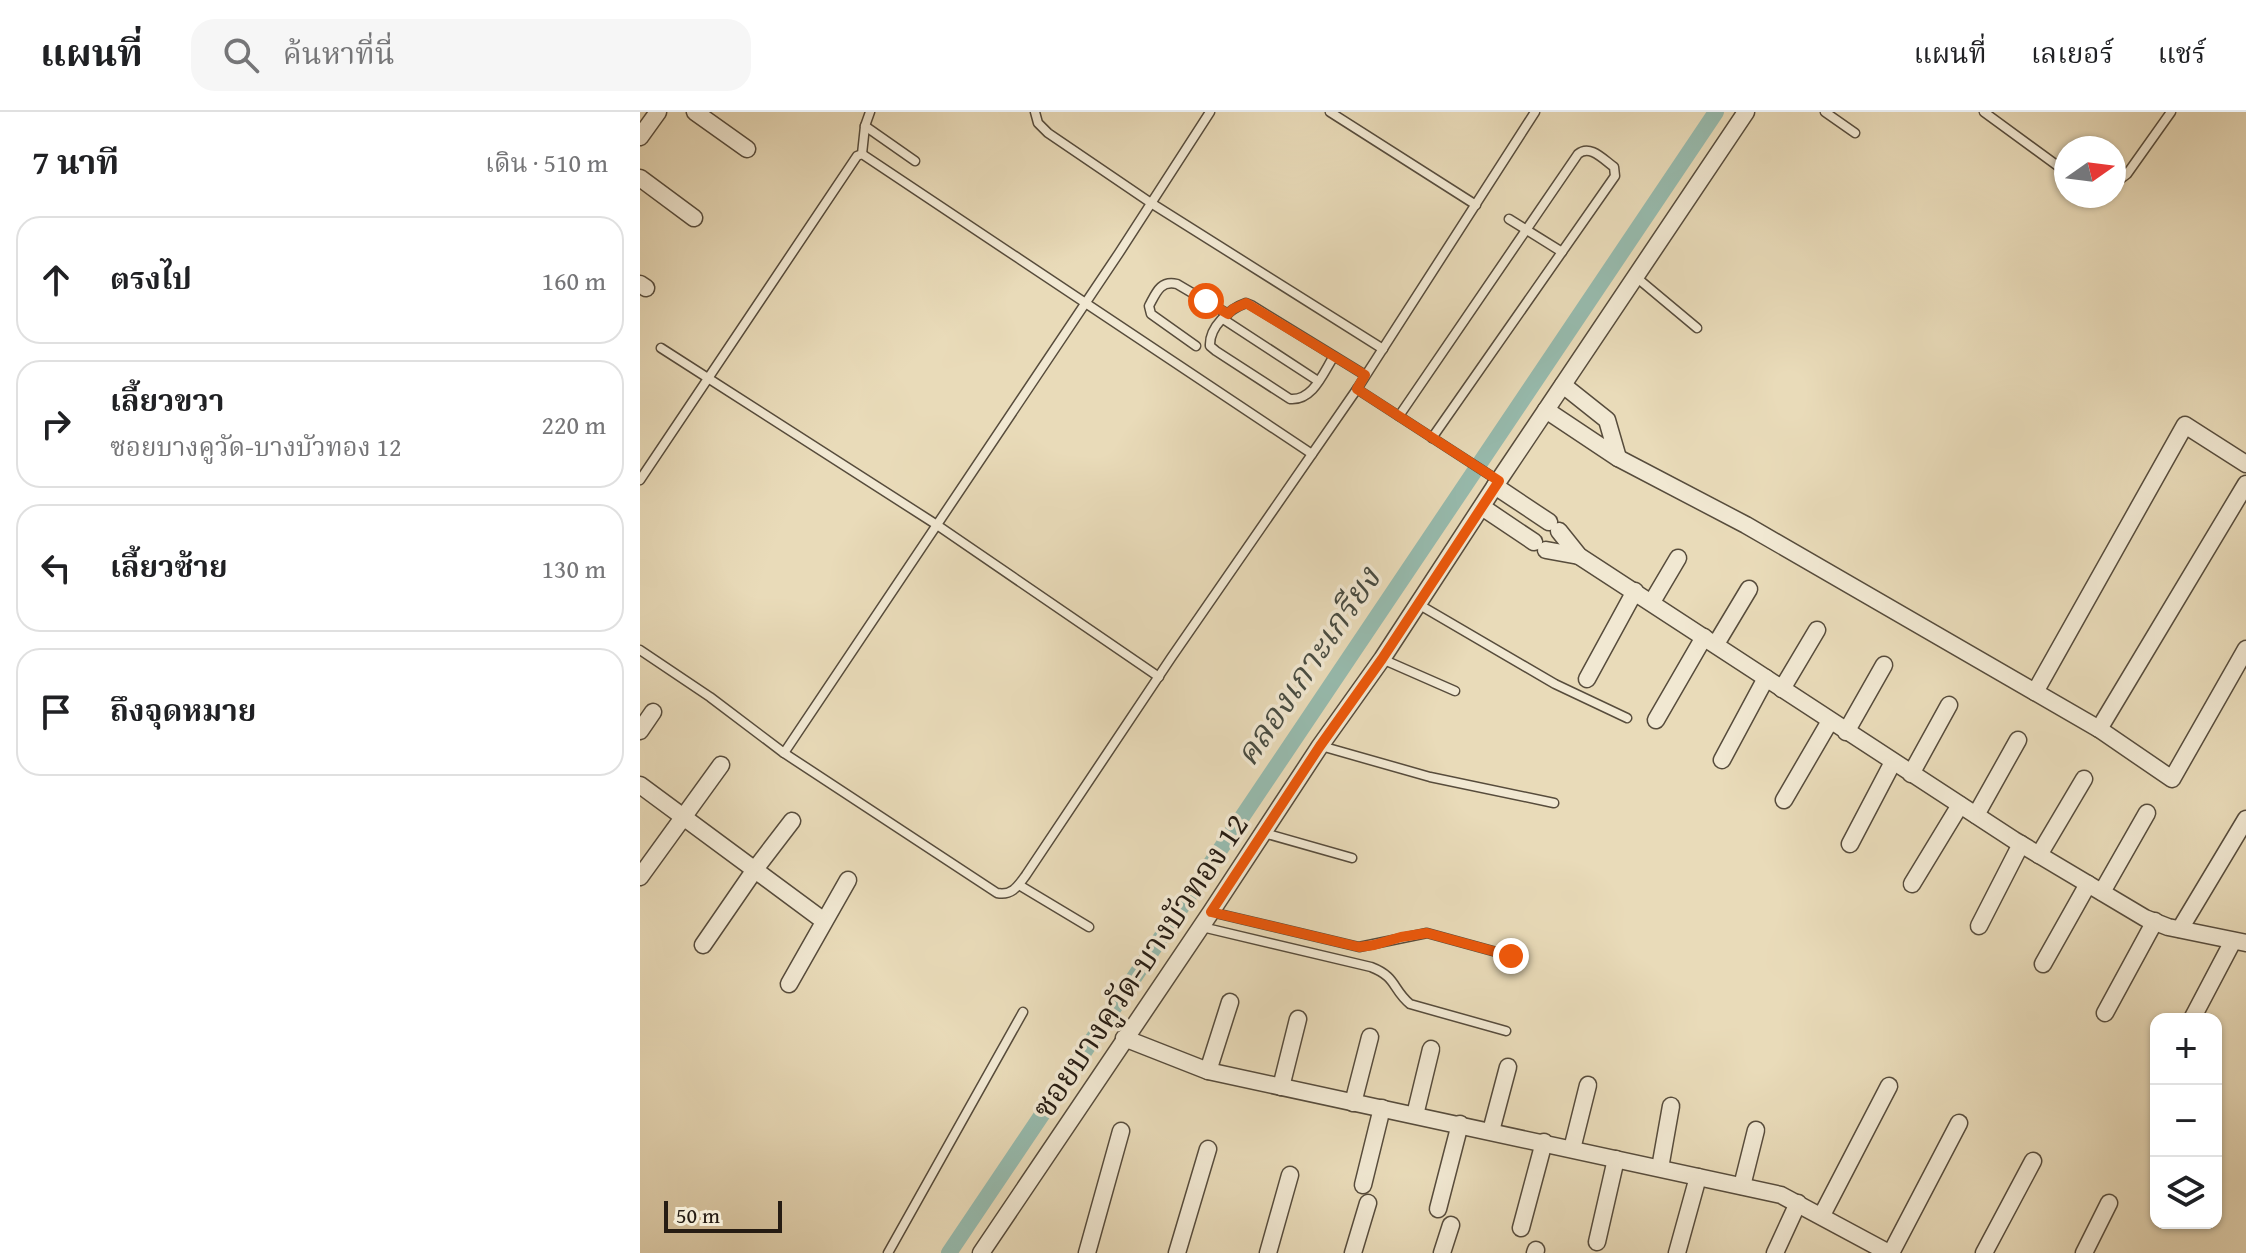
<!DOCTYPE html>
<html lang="th">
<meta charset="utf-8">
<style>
body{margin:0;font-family:"Gentium Book Plus","Noto Serif Thai",serif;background:#f6f6f6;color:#202124}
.controls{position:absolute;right:24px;bottom:24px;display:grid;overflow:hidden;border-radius:16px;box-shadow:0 2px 6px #0004}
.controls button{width:72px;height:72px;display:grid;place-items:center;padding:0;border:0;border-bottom:2px solid #e0e0e0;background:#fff;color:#202124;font:40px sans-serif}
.compass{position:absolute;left:1414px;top:24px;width:72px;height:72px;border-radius:50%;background:#fff;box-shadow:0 2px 6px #0004;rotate:76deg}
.scale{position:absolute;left:24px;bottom:20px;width:118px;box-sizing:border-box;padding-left:8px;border:4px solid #261c13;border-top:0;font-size:22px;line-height:28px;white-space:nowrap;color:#261c13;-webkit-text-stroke:6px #f1e8d2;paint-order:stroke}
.stop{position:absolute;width:24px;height:24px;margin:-18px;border:6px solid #ea580c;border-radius:50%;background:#fff}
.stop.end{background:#ea580c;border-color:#fff;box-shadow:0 2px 8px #0008}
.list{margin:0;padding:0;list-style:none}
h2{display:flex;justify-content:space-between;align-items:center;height:104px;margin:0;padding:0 32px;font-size:34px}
h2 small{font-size:26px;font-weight:400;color:#757577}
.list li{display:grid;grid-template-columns:52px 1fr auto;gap:24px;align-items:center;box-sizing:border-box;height:128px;margin:0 16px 16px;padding:0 16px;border:2px solid #e0e0e0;border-radius:24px}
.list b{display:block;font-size:30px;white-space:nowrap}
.list p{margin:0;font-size:26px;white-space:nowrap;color:#757577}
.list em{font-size:26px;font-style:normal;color:#757577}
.icon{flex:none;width:44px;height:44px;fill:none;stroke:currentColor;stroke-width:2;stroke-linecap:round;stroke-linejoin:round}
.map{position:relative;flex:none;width:1606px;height:1141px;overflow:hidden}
header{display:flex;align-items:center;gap:48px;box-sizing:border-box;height:112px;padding:0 40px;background:#fff;border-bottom:2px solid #e0e0e0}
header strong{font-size:38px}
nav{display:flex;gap:44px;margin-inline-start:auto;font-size:28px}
.search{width:560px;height:72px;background:#f6f6f6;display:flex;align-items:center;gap:20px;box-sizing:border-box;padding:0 28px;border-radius:24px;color:#757577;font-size:30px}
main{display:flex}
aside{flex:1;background:#fff}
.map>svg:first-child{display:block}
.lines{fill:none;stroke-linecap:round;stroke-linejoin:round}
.canal{stroke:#97bbae;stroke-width:16}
.lane-casing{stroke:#574c3c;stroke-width:11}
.street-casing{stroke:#574c3c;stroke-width:19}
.lane{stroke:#f1e8d2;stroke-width:8}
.street{stroke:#f1e8d2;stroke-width:16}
.route{stroke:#ea580c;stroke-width:10}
.labels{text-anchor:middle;stroke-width:7;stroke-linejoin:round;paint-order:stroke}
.street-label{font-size:32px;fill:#261c13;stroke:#f1e8d2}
.water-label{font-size:34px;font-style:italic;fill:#484c42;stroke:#f1e8d2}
</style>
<header>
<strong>แผนที่</strong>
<div class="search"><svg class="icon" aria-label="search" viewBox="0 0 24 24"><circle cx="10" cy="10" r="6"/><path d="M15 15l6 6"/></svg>ค้นหาที่นี่</div>
<nav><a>แผนที่</a><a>เลเยอร์</a><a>แชร์</a></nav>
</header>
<main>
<aside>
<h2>7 นาที<small>เดิน · 510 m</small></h2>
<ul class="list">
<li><svg class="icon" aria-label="ahead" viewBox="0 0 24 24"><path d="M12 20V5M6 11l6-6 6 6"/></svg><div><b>ตรงไป</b></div><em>160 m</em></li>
<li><svg class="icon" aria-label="right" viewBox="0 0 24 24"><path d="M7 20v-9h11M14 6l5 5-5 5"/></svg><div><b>เลี้ยวขวา</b><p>ซอยบางคูวัด-บางบัวทอง 12</p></div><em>220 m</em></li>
<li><svg class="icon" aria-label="left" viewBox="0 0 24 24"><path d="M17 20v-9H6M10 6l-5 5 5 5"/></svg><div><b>เลี้ยวซ้าย</b></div><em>130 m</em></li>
<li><svg class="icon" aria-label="arrive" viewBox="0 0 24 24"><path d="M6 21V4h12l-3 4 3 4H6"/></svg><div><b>ถึงจุดหมาย</b></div></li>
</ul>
</aside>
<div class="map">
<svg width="1606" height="1141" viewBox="0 0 1606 1141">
<rect width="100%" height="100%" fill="#e9dbb9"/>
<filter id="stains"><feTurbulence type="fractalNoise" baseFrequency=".0025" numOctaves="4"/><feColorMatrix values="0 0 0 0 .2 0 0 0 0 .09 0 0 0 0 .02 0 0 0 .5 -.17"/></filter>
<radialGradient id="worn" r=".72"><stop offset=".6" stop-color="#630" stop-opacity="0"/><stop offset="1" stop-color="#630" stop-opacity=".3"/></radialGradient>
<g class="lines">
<path class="canal" d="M 309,1141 L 1076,0"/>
<g class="lane-casing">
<g id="lane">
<path d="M 395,0 L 398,11 L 408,21 L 511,91 L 743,237"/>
<path d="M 690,0 L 836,93"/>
<path d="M 1185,0 L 1215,21"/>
<path d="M 1344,0 L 1426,60"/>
<path d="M 225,14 L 275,49"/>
<path d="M 222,42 L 672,342"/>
<path d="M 1474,72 L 1487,62 L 1531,0"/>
<path d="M 869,107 L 922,140"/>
<path d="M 996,165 L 1057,216"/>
<path d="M 583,207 L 678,269"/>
<path d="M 556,234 L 511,202 L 509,194 C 516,181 520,168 537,172 L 588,202"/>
<path d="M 21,236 L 297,413 L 519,565"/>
<path d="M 694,244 C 683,261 673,289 650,287 L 576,239 L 570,234 C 569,215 589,197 606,191 L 611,193 L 725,263"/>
<path d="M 717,277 L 859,369"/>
<path d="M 759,304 L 938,42 C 950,32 963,47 974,55 L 975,64 L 792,326"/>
<path d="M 0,368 L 217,44 L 222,42 L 225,14 L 230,0"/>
<path d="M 778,492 L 915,572 L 987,606"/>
<path d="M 0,538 L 70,585 L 144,641 L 357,781 C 372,784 378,774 386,763 L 531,546 L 717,277 L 895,0"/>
<path d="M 742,547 L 815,579"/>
<path d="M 681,634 L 790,665 L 914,691"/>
<path d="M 144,641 L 479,141 L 570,0"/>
<path d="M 624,721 L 712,746"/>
<path d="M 379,773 L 449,815"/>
<path d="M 571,800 L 719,835 L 787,821 L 871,844"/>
<path d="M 562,815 L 731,855 C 757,865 752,877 770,892 L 866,919"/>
<path d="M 248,1141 L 383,900"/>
</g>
</g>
<g class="street-casing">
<g id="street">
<path d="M 55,0 L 107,37"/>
<path d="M 0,25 L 18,0"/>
<path d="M 0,66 L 54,106"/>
<path d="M 0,172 L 6,176"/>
<path d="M 906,298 L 978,346 L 967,308 L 923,273"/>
<path d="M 978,346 L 1106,413 L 1459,617 L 1532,667 L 1606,537"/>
<path d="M 855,374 L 909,410"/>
<path d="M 842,395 L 894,430"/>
<path d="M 919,419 L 939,444 L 1374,728 L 1505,806 L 1528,815 L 1606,831"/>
<path d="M 906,438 L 939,444"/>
<path d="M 1012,490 L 1038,446"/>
<path d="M 1076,532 L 1109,477"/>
<path d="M 947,567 L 995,479"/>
<path d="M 1142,577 L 1177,518"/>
<path d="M 1395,580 L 1545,313 L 1606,352"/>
<path d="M 1016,608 L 1064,525"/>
<path d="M 1459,617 L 1606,372"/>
<path d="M 0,619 L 13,600"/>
<path d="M 1206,620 L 1244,553"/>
<path d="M 1082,648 L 1126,566"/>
<path d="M 1271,662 L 1309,593"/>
<path d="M 0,673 L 184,809"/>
<path d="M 1144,688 L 1190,609"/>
<path d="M 1336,703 L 1378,628"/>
<path d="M 1210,732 L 1253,650"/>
<path d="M 1399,743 L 1444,667"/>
<path d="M 0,765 L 81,653"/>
<path d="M 1272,772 L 1320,693"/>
<path d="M 1462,780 L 1507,701"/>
<path d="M 1339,814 L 1381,732"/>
<path d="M 1540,817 L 1606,707"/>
<path d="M 63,833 L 116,756 L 152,709"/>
<path d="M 1403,852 L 1448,772"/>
<path d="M 149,872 L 208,768"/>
<path d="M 1465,901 L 1515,809"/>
<path d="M 1552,907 L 1593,829"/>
<path d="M 484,926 L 568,959 L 1141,1083 L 1249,1141"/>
<path d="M 568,959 L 590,890"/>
<path d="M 641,975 L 658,907"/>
<path d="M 713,991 L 730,925"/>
<path d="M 775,1003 L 791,937"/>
<path d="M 851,1019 L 868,955"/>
<path d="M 932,1037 L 948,973"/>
<path d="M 1020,1056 L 1031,994"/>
<path d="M 723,1073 L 742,996"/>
<path d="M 1102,1074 L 1116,1018"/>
<path d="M 798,1097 L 820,1012"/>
<path d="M 1182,1103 L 1249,974"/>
<path d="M 881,1116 L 904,1030"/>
<path d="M 957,1130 L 976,1047"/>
<path d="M 341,1141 L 571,800 L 680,634 L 742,547 L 855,374 L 1106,0"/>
<path d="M 447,1141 L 481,1019"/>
<path d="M 537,1141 L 568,1037"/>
<path d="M 628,1141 L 650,1063"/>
<path d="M 713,1141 L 728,1091"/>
<path d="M 802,1141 L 811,1113"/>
<path d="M 895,1141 L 896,1138"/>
<path d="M 1037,1141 L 1058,1065"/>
<path d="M 1135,1141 L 1158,1091"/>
<path d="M 1251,1141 L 1319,1011"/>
<path d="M 1344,1141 L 1393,1049"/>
<path d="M 1444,1141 L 1469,1091"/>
</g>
</g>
<use href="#lane" class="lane"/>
<use href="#street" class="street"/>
</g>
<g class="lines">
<path class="route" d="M 566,189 L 588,202 L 593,197 L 606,191 L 725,263 L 717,277 L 859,369 L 742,547 L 680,634 L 571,800 L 719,835 L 734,833 L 761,825 L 787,821 L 871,844"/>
</g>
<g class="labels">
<g class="street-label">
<text transform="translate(500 854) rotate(-56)" y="11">ซอยบางคูวัด-บางบัวทอง 12</text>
</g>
<g class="water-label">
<text transform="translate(667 554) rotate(-56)" y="12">คลองเกาะเกรียง</text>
</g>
</g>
<rect width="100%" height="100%" filter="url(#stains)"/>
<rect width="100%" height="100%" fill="url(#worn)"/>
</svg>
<div class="controls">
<button>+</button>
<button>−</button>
<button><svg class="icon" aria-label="layers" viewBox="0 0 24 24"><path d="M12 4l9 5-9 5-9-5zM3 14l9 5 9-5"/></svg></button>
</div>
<svg class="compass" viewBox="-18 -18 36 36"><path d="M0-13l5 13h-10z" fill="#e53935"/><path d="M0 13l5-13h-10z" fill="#757577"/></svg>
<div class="scale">50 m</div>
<div class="stop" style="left:566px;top:189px"></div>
<div class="stop end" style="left:871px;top:844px"></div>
</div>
</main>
